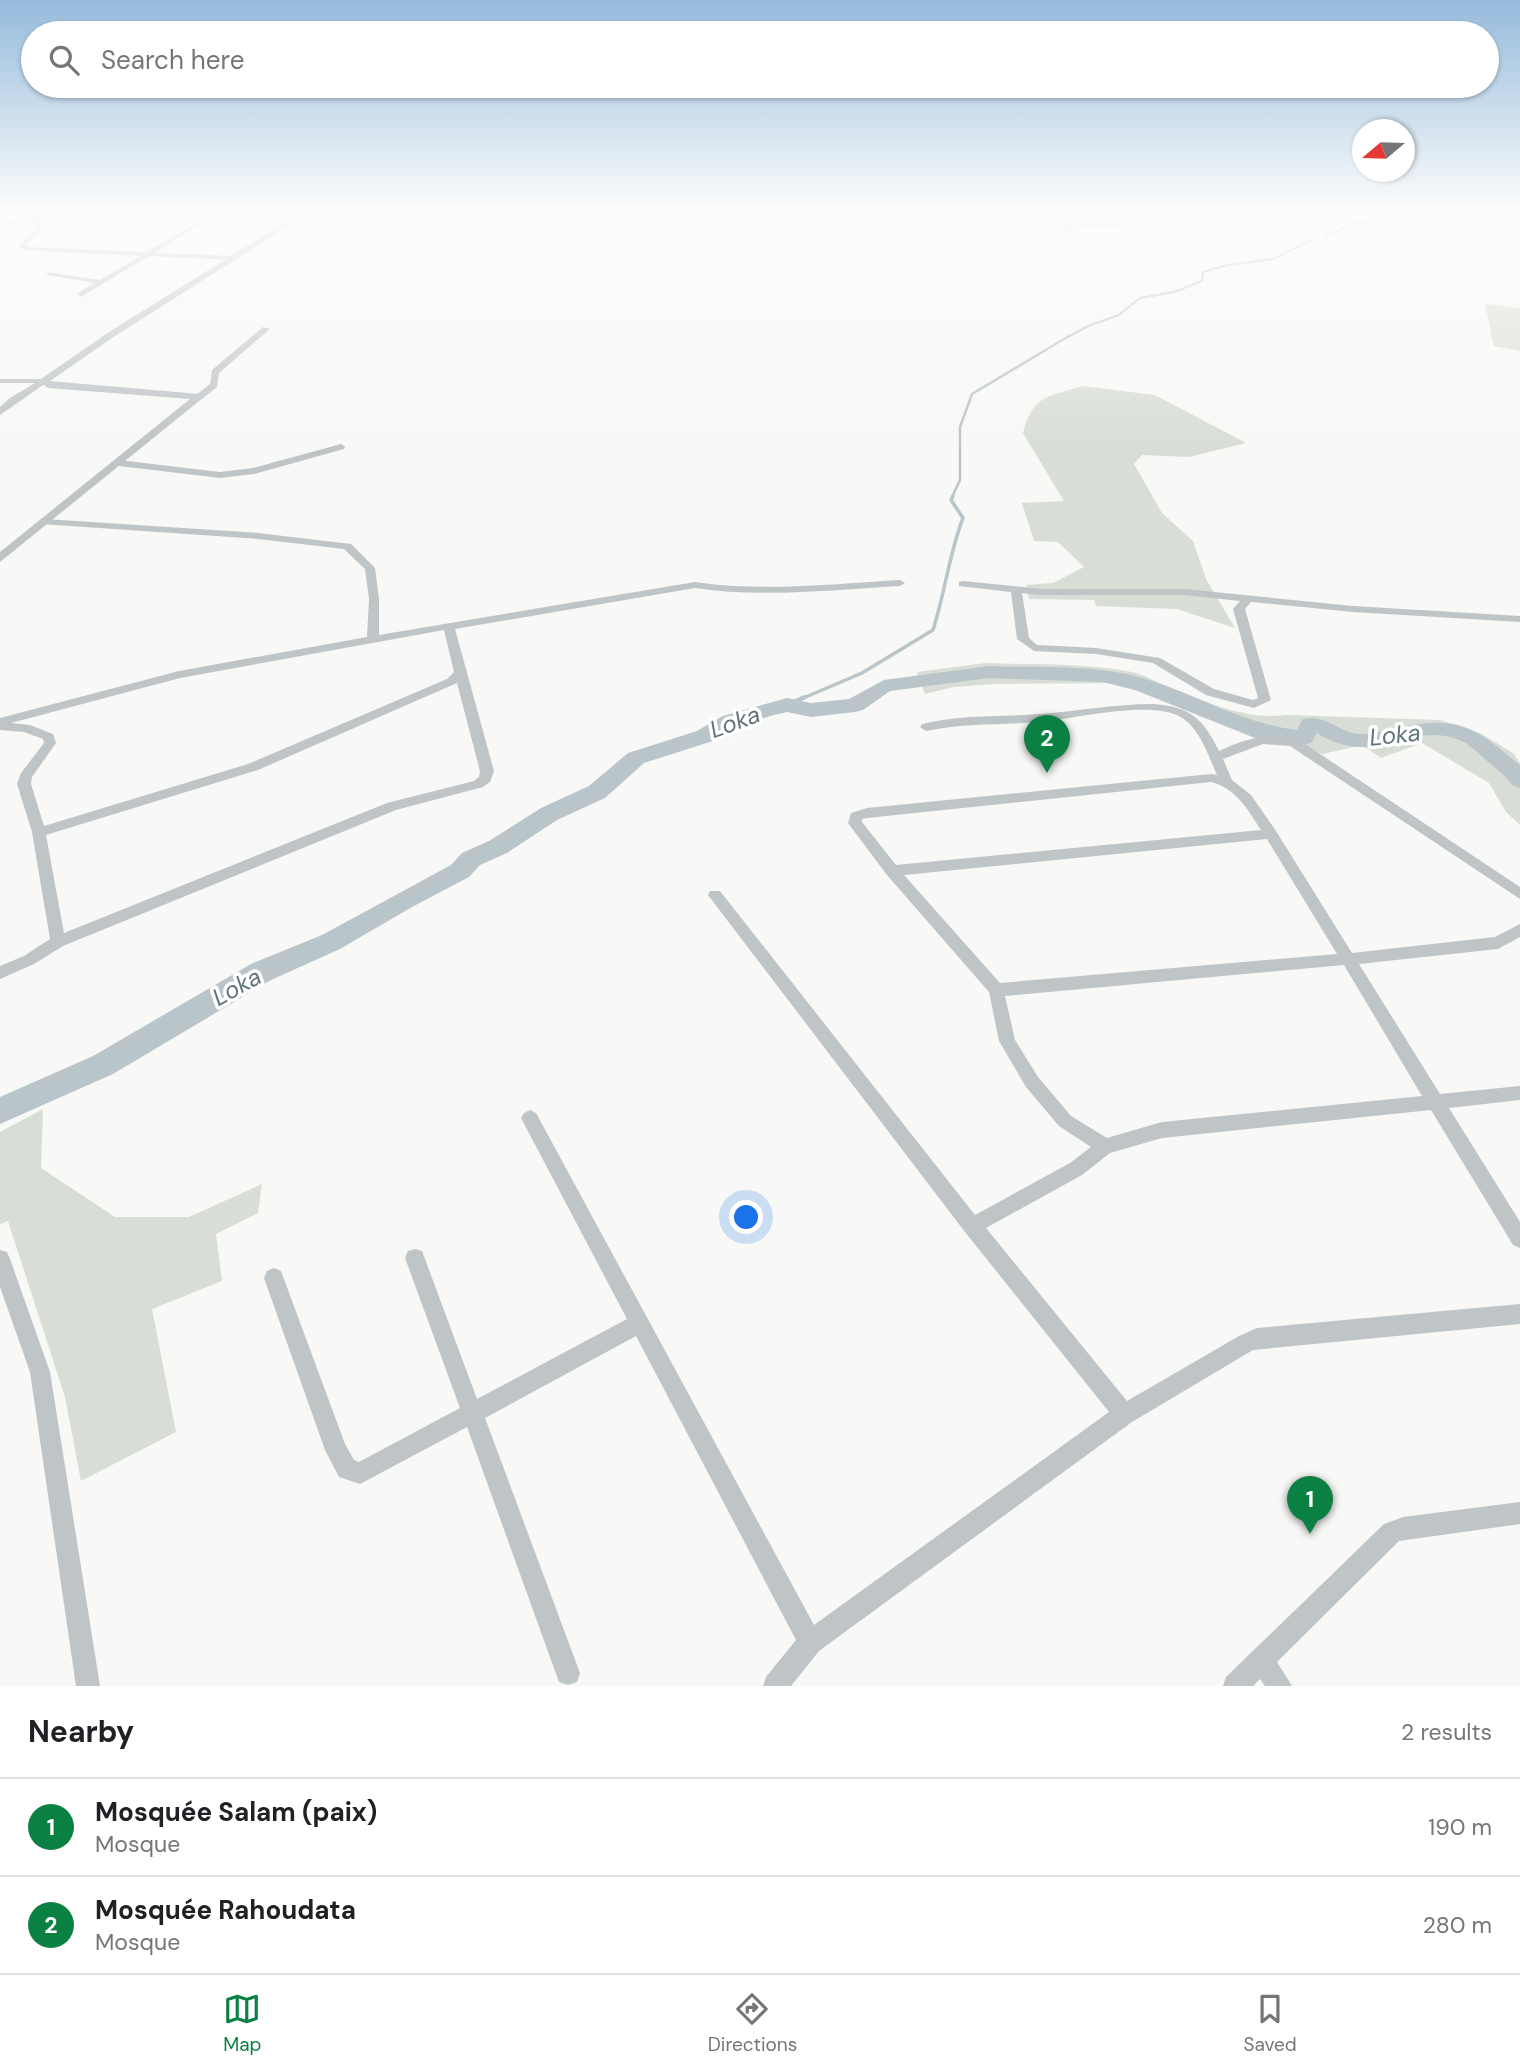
<!DOCTYPE html>
<meta charset="utf-8">
<style>
body{margin:0;font-family:"DM Sans",sans-serif;background:#f2f2f2;color:#202124}
.compass{position:absolute;left:1352px;top:119px;width:63px;height:63px;border-radius:50%;background:#fff;box-shadow:0 2px 5px #0004;rotate:251deg}
.you{position:absolute;left:747px;top:1218px;width:24px;height:24px;margin:-18px;border:5px solid #fff;border-radius:50%;background:#1a73e8;box-shadow:0 0 0 10px #1a73e833}
.badge{display:grid;place-items:center;width:46px;height:46px;border-radius:50%;background:#0b8043;color:#fff;font-size:23px;font-weight:700}
.pin{position:absolute;translate:-50% -58px;filter:drop-shadow(0 2px 4px #0008)}
.pin::after{content:'';position:absolute;top:37px;width:24px;height:21px;background:inherit;clip-path:polygon(0 0,100% 0,50% 100%)}
.list{margin:0;padding:0;list-style:none}
h2{display:flex;justify-content:space-between;align-items:center;height:91px;margin:0;padding:0 28px;font-size:30px}
h2 small{font-size:23px;font-weight:400;color:#757577}
.list li{display:grid;grid-template-columns:46px 1fr auto;gap:21px;align-items:center;box-sizing:border-box;height:98px;padding:0 28px;border-top:2px solid #e0e0e0}
.list b{display:block;font-size:26px;white-space:nowrap}
.list p{margin:0;font-size:23px;white-space:nowrap;color:#757577}
.list em{font-size:23px;font-style:normal;color:#757577}
.icon{flex:none;width:38px;height:38px;fill:none;stroke:currentColor;stroke-width:2;stroke-linecap:round;stroke-linejoin:round}
.map{position:relative;flex:none;width:1520px;height:1686px;overflow:hidden}
.search{position:absolute;background:#fff;box-shadow:0 2px 5px #0004;left:21px;right:21px;top:21px;height:77px;display:flex;align-items:center;gap:18px;box-sizing:border-box;padding:0 24px;border-radius:38px;color:#757577;font-size:26px}
.sheet{height:287px;background:#fff}
nav{display:flex;justify-content:space-around;align-items:center;box-sizing:border-box;height:98px;border-top:2px solid #e0e0e0;background:#fff;font-size:19px;color:#757577}
nav a{display:grid;justify-items:center;gap:4px}
nav .on{color:#0b8043}
.map>svg:first-child{display:block}
.green{fill:#d8ddd5}
.lines{fill:none;stroke-linecap:round;stroke-linejoin:round}
.stream-far3{stroke:#b9c5c9;stroke-width:2}
.stream-far2{stroke:#b9c5c9;stroke-width:2.5}
.stream-far1{stroke:#b9c5c9;stroke-width:3.5}
.stream{stroke:#b9c5c9;stroke-width:4.5}
.river{fill:#b9c5c9;fill-rule:evenodd}
.minor{fill:#bfc4c7;fill-rule:evenodd}
.tertiary{fill:#bfc4c7;fill-rule:evenodd}
.labels{text-anchor:middle;stroke-width:7;stroke-linejoin:round;paint-order:stroke}
.water-label{font-size:24px;font-style:italic;fill:#607479;stroke:#fff}
</style>
<div class="map">
<svg width="1520" height="1686" viewBox="0 0 1520 1686">
<rect width="100%" height="100%" fill="#f8f8f6"/>
<g class="green">
<path d="M 1044,211 L 1150,211 L 1160,216 L 1164,221 L 1154,225 L 1064,230 L 1040,219 L 1038,212 Z"/>
<path d="M 1485,304 L 1520,308 L 1520,351 L 1494,346 Z"/>
<path d="M 1082,386 L 1155,395 L 1246,443 L 1189,457 L 1142,455 L 1134,464 L 1162,513 L 1193,541 L 1206,579 L 1235,628 L 1177,609 L 1096,606 L 1094,600 L 1029,599 L 1026,585 L 1053,583 L 1084,567 L 1058,542 L 1034,541 L 1022,503 L 1064,501 L 1023,433 C 1033,394 1047,398 1082,386 Z"/>
<path d="M 986,663 C 1034,665 1085,663 1132,672 C 1142,674 1152,680 1162,684 C 1200,699 1243,721 1286,715 L 1440,720 L 1482,734 L 1513,753 L 1520,763 L 1520,825 L 1506,812 L 1489,783 L 1422,743 L 1381,758 L 1362,745 L 1323,754 L 1199,716 L 1166,697 L 1111,683 L 994,684 L 954,687 L 925,694 L 917,672 Z"/>
<path d="M 43,1109 L 41,1168 L 115,1217 L 189,1217 L 262,1184 L 258,1213 L 216,1234 L 222,1281 L 152,1309 L 176,1432 L 81,1481 L 65,1397 L 8,1221 L 0,1224 L 0,1132 Z"/>
</g>
<g class="lines">
<g class="stream-far3">
<path d="M 38,222 L 111,213"/>
<path d="M 0,224 L 29,222"/>
<path d="M 1325,236 L 1355,223 L 1520,216"/>
<path d="M 1066,338 L 1088,326 L 1119,315 L 1140,298 L 1174,292 L 1202,281 L 1203,272 L 1228,265 L 1273,259 L 1314,239"/>
</g>
<path class="stream-far2" d="M 952,497 L 960,480 L 960,427 L 972,394 L 1069,336"/>
<path class="stream-far1" d="M 801,699 L 862,673 L 933,630 C 945,593 949,554 963,518 L 951,500 L 953,496"/>
<path class="stream" d="M 787,705 L 805,697"/>
<path class="river" d="M 989,666 C 1042,668 1098,664 1149,680 C 1199,696 1244,724 1297,730 L 1303,719 C 1325,713 1339,733 1360,734 C 1376,734 1392,729 1408,726 C 1462,715 1480,732 1520,765 L 1520,788 L 1512,785 C 1505,775 1494,767 1485,759 C 1476,751 1466,741 1454,738 C 1407,723 1374,769 1317,733 L 1311,743 L 1303,745 L 1255,738 L 1135,690 L 1103,682 L 989,678 L 890,691 L 863,710 L 855,712 L 811,717 L 787,712 L 774,715 L 739,726 L 713,741 L 644,763 L 605,798 L 557,820 L 507,853 L 480,865 L 469,877 L 412,907 L 340,949 L 271,980 L 113,1074 L 0,1124 L 0,1097 L 93,1056 L 251,964 L 322,935 L 451,865 L 462,853 L 489,841 L 541,808 L 589,786 L 628,753 L 697,731 L 723,716 L 787,698 L 811,703 L 849,699 L 884,680 Z"/>
<g class="minor">
<path d="M 33,211 L 39,211 L 38,224 L 43,229 L 26,245 L 28,247 L 147,252 L 215,211 L 222,211 L 155,253 L 234,256 L 237,258 L 234,260 L 149,256 L 81,297 L 78,293 L 95,283 L 48,275 L 46,272 L 100,280 L 141,256 L 24,250 L 19,245 L 36,229 L 32,225 Z"/>
<path d="M 263,327 L 270,329 L 219,373 L 217,387 L 202,399 L 196,399 L 196,395 L 210,384 L 212,370 Z"/>
<path d="M 0,379 L 45,379 L 49,381 L 0,415 L 0,407 L 10,398 L 35,383 L 0,383 Z"/>
<path d="M 341,444 L 345,447 L 344,449 L 254,474 L 220,478 L 119,466 L 114,463 L 119,460 L 220,472 L 253,468 Z"/>
<path d="M 45,519 L 258,533 L 351,544 L 375,568 L 379,599 L 379,635 L 695,582 C 763,592 831,584 900,580 L 905,583 L 900,586 C 831,590 763,598 695,588 L 455,629 L 494,771 L 490,782 L 483,787 L 396,810 L 63,946 L 34,964 L 0,979 L 0,966 L 24,956 L 50,939 L 32,832 L 17,784 L 21,773 L 44,743 L 43,739 L 24,732 L 0,730 L 0,718 L 179,671 L 367,637 L 369,599 L 365,569 L 344,549 L 258,539 L 41,524 L 41,520 ZM 444,630 L 454,672 L 447,679 L 248,764 L 44,826 L 31,784 L 32,777 L 56,743 L 53,734 L 30,725 L 11,723 L 180,678 ZM 457,683 L 480,771 L 479,777 L 474,781 L 387,803 L 64,933 L 46,835 L 258,770 Z"/>
<path d="M 963,581 L 1042,589 L 1184,589 L 1353,606 L 1520,616 L 1520,622 L 1353,612 L 1251,602 L 1245,609 L 1271,700 L 1254,708 L 1206,695 L 1153,663 L 1096,654 L 1034,651 L 1017,639 L 1011,592 L 959,586 L 959,582 ZM 1022,593 L 1042,595 L 1184,595 L 1240,601 L 1233,609 L 1258,698 L 1253,700 L 1214,689 L 1160,658 L 1096,648 L 1037,645 L 1029,638 Z"/>
<path d="M 1154,704 C 1190,707 1203,718 1219,751 C 1246,738 1269,732 1299,740 L 1520,887 L 1520,899 L 1290,746 L 1263,744 L 1223,759 L 1232,780 L 1251,795 L 1276,831 L 1352,953 L 1495,937 L 1520,924 L 1520,937 L 1498,949 L 1359,964 L 1440,1094 L 1520,1086 L 1520,1100 L 1449,1108 L 1520,1222 L 1520,1248 L 1513,1245 L 1431,1110 L 1162,1138 L 1110,1153 L 1082,1175 L 986,1228 L 1127,1401 L 1239,1336 L 1257,1328 L 1520,1304 L 1520,1324 L 1253,1350 L 1132,1422 L 819,1651 L 791,1686 L 763,1686 L 766,1677 L 796,1640 L 636,1336 L 485,1418 L 580,1673 L 577,1682 L 568,1685 L 559,1682 L 467,1427 L 360,1484 L 339,1477 L 325,1450 L 264,1278 L 267,1271 L 274,1268 L 281,1271 L 345,1444 L 354,1460 L 359,1462 L 460,1408 L 405,1258 L 408,1251 L 415,1249 L 422,1251 L 477,1399 L 627,1319 L 521,1118 L 524,1113 L 530,1110 L 536,1113 L 814,1625 L 1109,1412 L 965,1232 L 708,895 L 710,891 L 720,891 L 975,1215 L 1070,1163 L 1091,1147 L 1059,1126 L 1026,1087 L 999,1041 L 989,992 L 887,875 L 848,823 L 851,813 L 867,808 L 1211,774 L 1217,775 C 1208,755 1199,725 1177,715 C 1144,701 1074,719 1038,722 C 1000,725 963,723 926,731 L 920,727 L 922,724 C 961,714 1000,717 1040,714 C 1078,711 1115,704 1154,704 ZM 1211,782 C 1236,788 1248,810 1261,830 L 896,865 L 862,822 L 862,819 L 867,818 ZM 1267,839 L 1337,954 L 1000,983 L 904,875 ZM 1344,965 L 1422,1096 L 1162,1122 L 1107,1138 L 1071,1116 L 1038,1077 L 1015,1040 L 1005,996 Z"/>
<path d="M 0,1250 L 7,1252 L 10,1259 L 50,1372 L 100,1686 L 76,1686 L 30,1372 L 0,1287 Z"/>
<path d="M 1520,1502 L 1520,1524 L 1399,1541 L 1277,1662 L 1292,1686 L 1265,1686 L 1260,1679 L 1253,1686 L 1223,1686 L 1226,1677 L 1384,1524 L 1403,1517 Z"/>
</g>
<path class="tertiary" d="M 303,211 L 312,211 L 115,336 L 50,381 L 199,394 L 204,397 L 0,562 L 0,552 L 190,399 L 48,388 L 41,383 L 41,379 L 109,332 Z"/>
</g>
<linearGradient id="sky" x2="0" y2="1"><stop stop-color="#95bbdc"/><stop offset="0.47" stop-color="#fcfcfb"/><stop offset="1" stop-color="#fcfcfb" stop-opacity="0"/></linearGradient>
<rect width="1520" height="447" fill="url(#sky)"/>
<g class="labels">
<g class="water-label">
<text transform="translate(735 722) rotate(-20)" y="8">Loka</text>
<text transform="translate(1395 735) rotate(-6)" y="8">Loka</text>
<text transform="translate(237 987) rotate(-29)" y="8">Loka</text>
</g>
</g>
</svg>
<svg class="compass" viewBox="-18 -18 36 36"><path d="M0-13l5 13h-10z" fill="#e53935"/><path d="M0 13l5-13h-10z" fill="#757577"/></svg>
<div class="you"></div>
<div class="pin badge" style="left:1310px;top:1534px">1</div>
<div class="pin badge" style="left:1047px;top:773px">2</div>
<div class="search"><svg class="icon" aria-label="search" viewBox="0 0 24 24"><circle cx="10" cy="10" r="6"/><path d="M15 15l6 6"/></svg>Search here</div>
</div>
<section class="sheet">
<h2>Nearby<small>2 results</small></h2>
<ul class="list">
<li><span class="badge">1</span><div><b>Mosquée Salam (paix)</b><p>Mosque</p></div><em>190 m</em></li>
<li><span class="badge">2</span><div><b>Mosquée Rahoudata</b><p>Mosque</p></div><em>280 m</em></li>
</ul>
</section>
<nav>
<a class="on"><svg class="icon" aria-label="map" viewBox="0 0 24 24"><path d="M3 6l6-2 6 2 6-2v14l-6 2-6-2-6 2zM9 4v14M15 6v14"/></svg>Map</a>
<a><svg class="icon" aria-label="directions" viewBox="0 0 24 24"><path d="M12 3l9 9-9 9-9-9zM9 14v-3h6M13 9l2 2-2 2"/></svg>Directions</a>
<a><svg class="icon" aria-label="saved" viewBox="0 0 24 24"><path d="M7 4h10v16l-5-4-5 4z"/></svg>Saved</a>
</nav>
